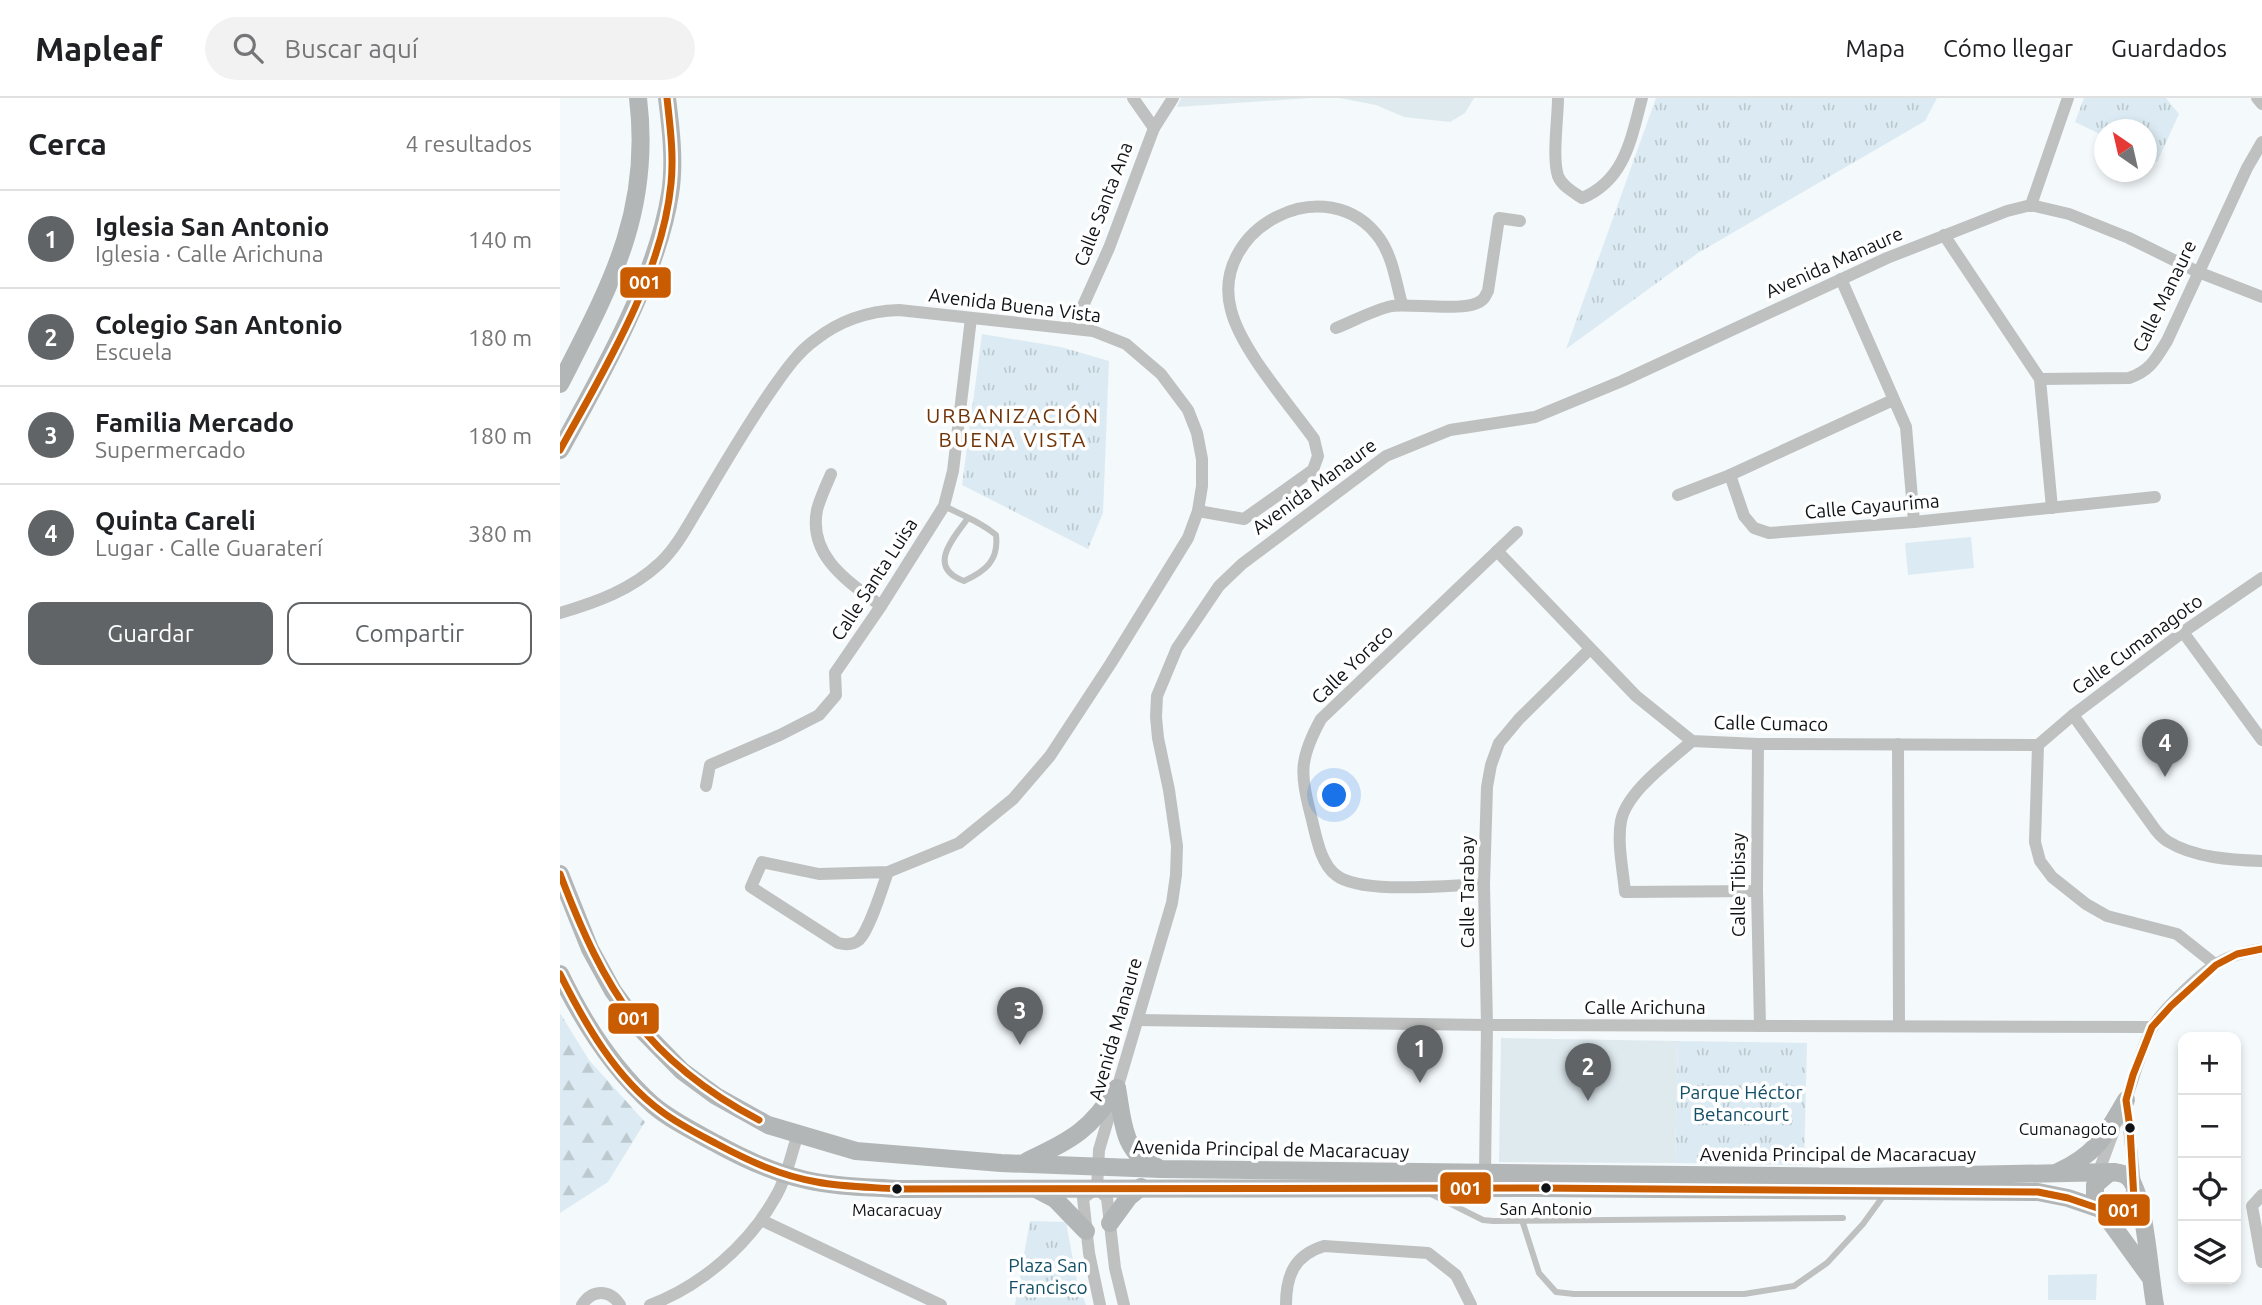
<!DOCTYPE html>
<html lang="es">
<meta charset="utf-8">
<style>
body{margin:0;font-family:Ubuntu,sans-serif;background:#f2f2f2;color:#202124}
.controls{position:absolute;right:21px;bottom:21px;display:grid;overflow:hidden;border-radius:14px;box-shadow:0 4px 10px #0003}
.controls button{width:63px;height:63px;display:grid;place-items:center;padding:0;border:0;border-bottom:2px solid #e0e0e0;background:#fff;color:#202124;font:35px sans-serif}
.compass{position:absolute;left:1534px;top:21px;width:63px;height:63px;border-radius:50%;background:#fff;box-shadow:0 4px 10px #0003;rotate:326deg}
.you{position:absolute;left:775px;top:698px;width:24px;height:24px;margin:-18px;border:5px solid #fff;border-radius:50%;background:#1a73e8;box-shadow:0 0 0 10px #1a73e833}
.badge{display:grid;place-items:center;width:46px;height:46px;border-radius:50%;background:#606466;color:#fff;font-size:23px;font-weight:700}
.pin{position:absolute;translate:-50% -58px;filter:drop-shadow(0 2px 4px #0008)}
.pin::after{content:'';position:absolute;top:37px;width:24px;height:21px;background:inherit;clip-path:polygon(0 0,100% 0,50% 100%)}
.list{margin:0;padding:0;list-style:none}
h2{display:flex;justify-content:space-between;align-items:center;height:91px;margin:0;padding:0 28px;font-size:30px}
h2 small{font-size:23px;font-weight:400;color:#757577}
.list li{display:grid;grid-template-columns:46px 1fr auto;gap:21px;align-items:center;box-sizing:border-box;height:98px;padding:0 28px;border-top:2px solid #e0e0e0}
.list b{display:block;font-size:26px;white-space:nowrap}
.list p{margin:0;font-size:23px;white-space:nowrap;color:#757577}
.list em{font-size:23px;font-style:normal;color:#757577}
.actions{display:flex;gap:14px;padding:21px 28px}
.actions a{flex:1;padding:16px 0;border:2px solid #606466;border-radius:14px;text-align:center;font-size:24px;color:#606466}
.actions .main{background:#606466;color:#fff}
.icon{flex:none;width:38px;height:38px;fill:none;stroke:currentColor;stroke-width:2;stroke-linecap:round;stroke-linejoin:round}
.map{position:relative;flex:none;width:1702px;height:1207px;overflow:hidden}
header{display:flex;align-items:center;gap:42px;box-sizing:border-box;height:98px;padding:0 35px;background:#fff;border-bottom:2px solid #e0e0e0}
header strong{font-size:33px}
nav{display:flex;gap:38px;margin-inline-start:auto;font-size:24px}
.search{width:490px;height:63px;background:#f2f2f2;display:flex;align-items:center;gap:18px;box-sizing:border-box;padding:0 24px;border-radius:38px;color:#757577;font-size:26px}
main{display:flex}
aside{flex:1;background:#fff}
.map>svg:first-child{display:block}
.built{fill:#dfeaef}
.grass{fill:url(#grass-tufts)}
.forest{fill:url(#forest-firs)}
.garden{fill:#dcebf3}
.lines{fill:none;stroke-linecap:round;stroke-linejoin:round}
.lane{stroke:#bfc1c1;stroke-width:6}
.street{stroke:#bfc1c1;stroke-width:12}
.secondary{stroke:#b3b6b7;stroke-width:18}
.bus-1-casing{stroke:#fff;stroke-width:12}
.bus-1{stroke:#c95b00;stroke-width:7}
.bus-dot{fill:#101315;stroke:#fff;stroke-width:2.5}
.labels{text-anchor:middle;stroke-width:7;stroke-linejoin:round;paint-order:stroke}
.bus-label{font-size:17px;fill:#101315;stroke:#fff}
.street-label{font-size:19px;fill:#101315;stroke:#fff}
.park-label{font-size:19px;fill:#134f67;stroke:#fff}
.neighbourhood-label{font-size:21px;letter-spacing:2px;fill:#703408;stroke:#fff}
.line-badge{stroke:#fff;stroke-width:2.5}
.badge-label{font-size:19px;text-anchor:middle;font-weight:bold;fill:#fff}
</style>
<header>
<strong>Mapleaf</strong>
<div class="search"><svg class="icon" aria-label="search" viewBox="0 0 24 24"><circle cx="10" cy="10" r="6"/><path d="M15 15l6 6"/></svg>Buscar aquí</div>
<nav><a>Mapa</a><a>Cómo llegar</a><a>Guardados</a></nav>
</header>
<main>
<aside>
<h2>Cerca<small>4 resultados</small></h2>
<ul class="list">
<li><span class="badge">1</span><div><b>Iglesia San Antonio</b><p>Iglesia · Calle Arichuna</p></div><em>140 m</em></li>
<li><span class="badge">2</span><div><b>Colegio San Antonio</b><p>Escuela</p></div><em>180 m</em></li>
<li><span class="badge">3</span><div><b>Familia Mercado</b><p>Supermercado</p></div><em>180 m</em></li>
<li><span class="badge">4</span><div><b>Quinta Careli</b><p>Lugar · Calle Guaraterí</p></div><em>380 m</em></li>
</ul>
<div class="actions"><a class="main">Guardar</a><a>Compartir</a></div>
</aside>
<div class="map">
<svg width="1702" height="1207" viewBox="0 0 1702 1207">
<defs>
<pattern id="grass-tufts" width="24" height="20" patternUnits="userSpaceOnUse" patternTransform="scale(1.75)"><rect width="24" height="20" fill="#dcebf3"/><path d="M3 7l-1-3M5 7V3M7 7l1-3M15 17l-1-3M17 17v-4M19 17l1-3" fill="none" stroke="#bcc9cf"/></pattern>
<pattern id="forest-firs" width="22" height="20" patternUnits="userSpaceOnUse" patternTransform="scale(1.75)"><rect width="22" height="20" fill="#dcebf3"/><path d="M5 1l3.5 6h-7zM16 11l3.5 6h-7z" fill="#bcc9cf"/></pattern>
</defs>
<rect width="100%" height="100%" fill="#f4f9fb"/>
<g class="built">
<path d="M 621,0 L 751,0 L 617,9 Z"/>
<path d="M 779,0 L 914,0 L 905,15 L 890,24 L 844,19 L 816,7 Z"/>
<path d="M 941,940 L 1118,943 L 1115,1065 L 939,1064 Z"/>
</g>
<g class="grass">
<path d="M 1096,0 L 1377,0 L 1365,23 L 1138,155 L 1006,251 Z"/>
<path d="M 1524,0 L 1606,0 L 1619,16 L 1597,64 L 1587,59 L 1587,32 L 1545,32 L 1544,38 L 1515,24 Z"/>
<path d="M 422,236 L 501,249 L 549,263 L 543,415 L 528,451 L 402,387 Z"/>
<path d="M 1118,943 L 1247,945 L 1244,1067 L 1115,1065 Z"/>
<path d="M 470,1123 L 506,1124 L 517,1183 L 526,1207 L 455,1207 Z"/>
</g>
<path class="forest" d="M 0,915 L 29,962 L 85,1024 L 48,1084 L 0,1115 Z"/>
<g class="garden">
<path d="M 1411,439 L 1414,470 L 1348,477 L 1345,445 Z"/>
<path d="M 1537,1176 L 1536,1202 L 1488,1202 L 1488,1177 Z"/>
</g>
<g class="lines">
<g class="lane">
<path d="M 384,408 C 402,417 421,424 436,437 C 439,462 426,473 404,483 C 366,469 393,441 408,420"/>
<path d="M 871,1096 L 923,1122 L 933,1123 L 1283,1120"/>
<path d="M 962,1122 L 979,1175 L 996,1194 L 1014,1196 L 1184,1196 L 1234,1188 L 1267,1165 L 1303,1126 L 1324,1097"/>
</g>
<g class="street">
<path d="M 998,0 C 998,20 992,59 998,78 C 1002,88 1013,94 1022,100 C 1065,82 1071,41 1082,0"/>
<path d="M 1697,0 L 1702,6"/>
<path d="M 594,30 L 613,0"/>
<path d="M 1471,107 L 1508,0"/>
<path d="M 1384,137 L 1480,281 L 1492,410"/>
<path d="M 1281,181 L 1346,329 L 1354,424"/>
<path d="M 513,230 L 549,150 L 594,30 L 573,0"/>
<path d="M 776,230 C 794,223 813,212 832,208 C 850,205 909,215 922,202 C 925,200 926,196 928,193 L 939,120 L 960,123"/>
<path d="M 1480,281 L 1569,280 C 1590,273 1596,261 1607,243 L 1687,70 L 1702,44"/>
<path d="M 271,376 C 266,388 260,400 257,412 C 248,459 289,484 321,508"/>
<path d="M 1170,377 L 1184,418 L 1194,430 L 1209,435 L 1354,424 L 1595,399"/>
<path d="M 1118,397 L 1170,377 L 1333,302"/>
<path d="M 638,413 L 684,421 L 753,372 L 758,358 L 754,341 C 729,306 681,252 671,212 C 649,130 768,68 820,141 C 833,160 836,185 842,206"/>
<path d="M 937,453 L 1076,598 L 1132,643 L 1198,646 L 1478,647"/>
<path d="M 0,515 C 37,504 71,492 100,465 C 118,448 129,425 142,404 C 165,365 187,327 213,290 C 225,273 238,254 255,242 C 279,223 309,213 339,212 L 533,233 L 566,246 L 601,276 L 628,312 L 637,335 L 642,361 L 642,388 L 638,413 L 628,440 L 551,565 L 490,658 L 453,701 L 399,745 L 328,774 L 259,776 L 202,764 L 191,789 L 278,845 C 286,847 293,847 299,842 C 310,831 322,790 328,774"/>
<path d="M 1623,534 L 1702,642"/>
<path d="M 1513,617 L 1592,727 C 1596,733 1601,739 1607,743 C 1634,760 1672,762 1702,763"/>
<path d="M 1132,643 C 1110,663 1067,693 1061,723 C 1057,745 1063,772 1065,794 L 1197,793"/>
<path d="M 1198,646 L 1197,793 L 1200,928"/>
<path d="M 1338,646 L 1339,928"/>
<path d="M 1478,647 L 1475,744 L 1480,763 L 1492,779 L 1526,806 L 1547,818 L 1617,836 L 1656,867"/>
<path d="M 1478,647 L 1513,617 L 1623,534 L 1702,480"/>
<path d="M 146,688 L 150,667 L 220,637 L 259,617 L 276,597 L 275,575 L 321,508 L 384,408 L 393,373 L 411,220"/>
<path d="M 924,786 C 890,787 801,797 776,777 C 760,765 756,737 751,718 C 740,675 739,661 761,621 L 957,434"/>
<path d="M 578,922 L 927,927 L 1592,929"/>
<path d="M 1566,1002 L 1575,1087"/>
<path d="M 1563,1009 C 1573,984 1579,957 1591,932 C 1599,915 1639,877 1656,866 C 1670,858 1686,853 1702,851"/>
<path d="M 925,1075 L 927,927 L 924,786 L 927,689 L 931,667 L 939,645 L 959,621 L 1030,551"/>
<path d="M 1536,1081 L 1554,1032"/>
<path d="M 537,1090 L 539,1052 L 612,805 L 616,777 L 617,748 L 609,692 L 598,640 L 596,619 L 597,598 L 617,550 L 659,488 L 682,466 L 826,358 L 890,332 L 975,319 L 1062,283 L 1327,160 L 1447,113 L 1471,107 L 1509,116 L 1569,140 L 1638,174 L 1702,199"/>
<path d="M 537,1090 L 523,1100 L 529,1155 L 540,1207"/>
<path d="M 537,1090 L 547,1100 L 555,1170 L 564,1207"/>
<path d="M 1702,1097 L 1692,1108 L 1702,1164"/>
<path d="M 201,1122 L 381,1207"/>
<path d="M 22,1207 C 32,1191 50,1191 60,1207"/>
<path d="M 90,1207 C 141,1188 189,1147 216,1098 C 227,1080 231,1056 238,1036"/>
<path d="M 726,1207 C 726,1178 734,1157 764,1148 L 868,1155 L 896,1177 L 911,1207"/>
</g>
<g class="secondary">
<path d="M 0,286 C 50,188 92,114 78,0"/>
<path d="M 0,352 C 41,278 97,179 110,96 C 115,65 111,32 107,0"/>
<path d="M 0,776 L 30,851 L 53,893 L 81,931 L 122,973 L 156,998 L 208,1027 L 296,1053 L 441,1065 L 601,1071 L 1304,1079 L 1555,1074"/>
<path d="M 0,876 C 23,924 53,971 93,1007 C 112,1023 135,1034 157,1046 C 186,1062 214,1075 246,1082 C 276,1089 307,1089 337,1091 L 976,1090 L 1478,1094 L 1508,1100 L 1555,1116 L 1570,1109 L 1575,1094"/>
<path d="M 557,990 C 563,1022 562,1056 597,1069"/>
<path d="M 467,1063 C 512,1041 530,1033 557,990"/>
<path d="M 1498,1074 C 1537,1056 1545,1038 1566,1002"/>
<path d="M 476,1091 L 495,1101 L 526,1133"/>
<path d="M 550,1125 L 569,1099 L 581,1089"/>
<path d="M 1590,1179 L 1535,1103 L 1535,1087 L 1549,1075 C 1556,1074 1563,1074 1569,1080 C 1585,1096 1590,1182 1595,1207"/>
</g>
<g class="bus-1-casing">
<g id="bus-1">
<path d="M 0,352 C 44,272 102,178 111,86 C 114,57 110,28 107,0"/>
<path d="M 0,776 C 44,892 86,963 199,1022"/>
<path d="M 0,876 C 25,926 56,980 101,1013 C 118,1026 138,1036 157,1046 C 189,1063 221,1078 257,1084 C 283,1089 310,1089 337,1091 L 976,1090 L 1478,1094 L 1508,1100 L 1555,1116 L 1570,1109 L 1574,1102 L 1570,1030 L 1566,1002 L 1573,977 L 1592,929 L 1611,908 L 1656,867 L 1677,856 L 1702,851"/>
</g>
</g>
<use href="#bus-1" class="bus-1"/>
</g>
<g class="bus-dot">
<circle cx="1570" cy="1030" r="6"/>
<circle cx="986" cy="1090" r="6"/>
<circle cx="337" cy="1091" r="6"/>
</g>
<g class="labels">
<g class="bus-label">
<text x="1557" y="1037" text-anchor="end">Cumanagoto</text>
<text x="986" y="1117">San Antonio</text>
<text x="337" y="1118">Macaracuay</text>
</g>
<g class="street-label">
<text transform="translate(543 106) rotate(-69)" y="7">Calle Santa Ana</text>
<text transform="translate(1274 164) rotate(-24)" y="7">Avenida Manaure</text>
<text transform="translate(1604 198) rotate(-64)" y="7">Calle Manaure</text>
<text transform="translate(455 207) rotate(7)" y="7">Avenida Buena Vista</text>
<text transform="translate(754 388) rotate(-36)" y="7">Avenida Manaure</text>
<text transform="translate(1312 408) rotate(-5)" y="7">Calle Cayaurima</text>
<text transform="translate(314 481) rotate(-57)" y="7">Calle Santa Luisa</text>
<text transform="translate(1577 546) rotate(-36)" y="7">Calle Cumanagoto</text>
<text transform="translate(792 566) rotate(-44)" y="7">Calle Yoraco</text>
<text transform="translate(1211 625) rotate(1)" y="7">Calle Cumaco</text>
<text transform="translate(1178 787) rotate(-90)" y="7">Calle Tibisay</text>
<text transform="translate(907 794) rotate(-90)" y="7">Calle Tarabay</text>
<text x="1085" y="916">Calle Arichuna</text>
<text transform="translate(555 931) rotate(-74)" y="7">Avenida Manaure</text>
<text transform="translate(711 1051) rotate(1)" y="7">Avenida Principal de Macaracuay</text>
<text x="1278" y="1063">Avenida Principal de Macaracuay</text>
</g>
<g class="park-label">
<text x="1181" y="1001">Parque Héctor<tspan x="1181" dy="22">Betancourt</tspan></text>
<text x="488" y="1174">Plaza San<tspan x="488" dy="22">Francisco</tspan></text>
</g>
<g class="neighbourhood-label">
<text x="453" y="325">URBANIZACIÓN<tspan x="453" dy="24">BUENA VISTA</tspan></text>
</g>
</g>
<g class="line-badge">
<rect x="59" y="168" width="53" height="33" rx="7" fill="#c95b00"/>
<rect x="47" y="904" width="53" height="33" rx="7" fill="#c95b00"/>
<rect x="879" y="1073" width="53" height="34" rx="7" fill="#c95b00"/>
<rect x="1537" y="1095" width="54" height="34" rx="7" fill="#c95b00"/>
</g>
<g class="badge-label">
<text x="85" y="191">001</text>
<text x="74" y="927">001</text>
<text x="906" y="1097">001</text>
<text x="1564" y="1119">001</text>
</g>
</svg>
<div class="controls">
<button>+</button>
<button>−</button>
<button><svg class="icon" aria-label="locate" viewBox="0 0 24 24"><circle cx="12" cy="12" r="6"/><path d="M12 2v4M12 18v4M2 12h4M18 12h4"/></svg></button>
<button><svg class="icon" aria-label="layers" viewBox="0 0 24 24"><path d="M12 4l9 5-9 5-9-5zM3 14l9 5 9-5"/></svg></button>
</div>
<svg class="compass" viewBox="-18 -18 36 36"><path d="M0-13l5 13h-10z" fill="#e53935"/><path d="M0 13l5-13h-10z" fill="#757577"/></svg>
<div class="you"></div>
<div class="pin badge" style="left:860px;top:985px">1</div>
<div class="pin badge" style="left:1028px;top:1003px">2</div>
<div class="pin badge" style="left:460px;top:947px">3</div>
<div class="pin badge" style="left:1605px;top:679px">4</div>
</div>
</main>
